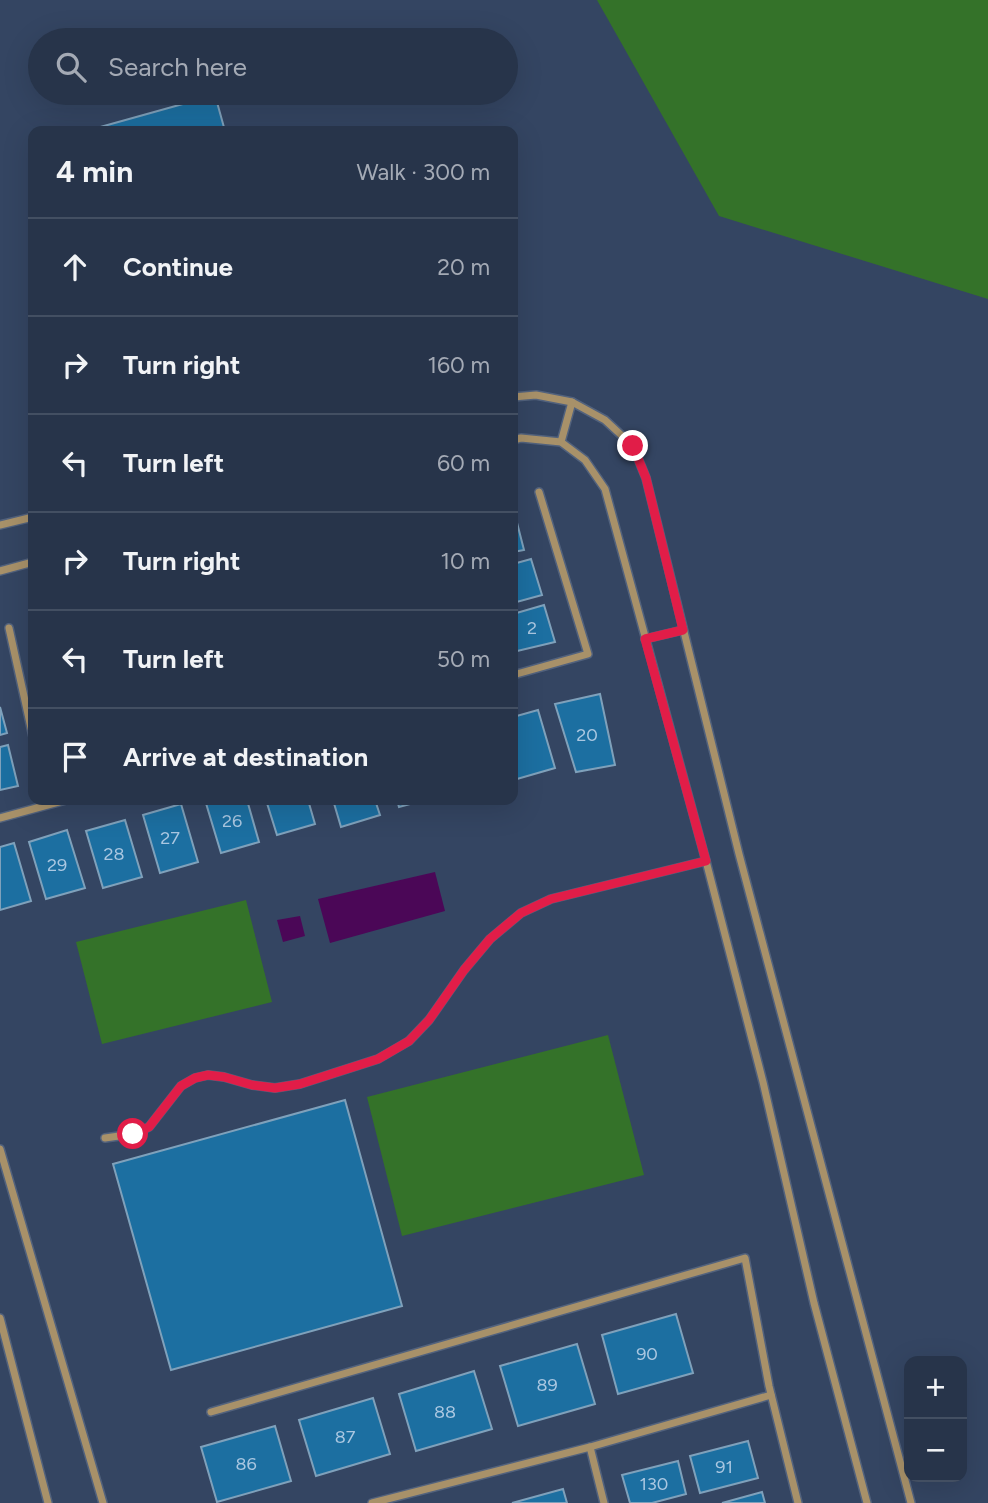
<!DOCTYPE html>
<meta charset="utf-8">
<style>
body{margin:0;font-family:Figtree,sans-serif;background:#2f3c51;color:#f1f3f6}
.controls{position:absolute;right:21px;bottom:21px;display:grid;overflow:hidden;border-radius:14px;box-shadow:0 7px 28px #0002}
.controls button{width:63px;height:63px;display:grid;place-items:center;padding:0;border:0;border-bottom:2px solid #434f62;background:#27344a;color:#f1f3f6;font:35px sans-serif}
.stop{position:absolute;width:21px;height:21px;margin:-16px;border:5px solid #e11d48;border-radius:50%;background:#fff}
.stop.end{background:#e11d48;border-color:#fff;box-shadow:0 2px 7px #0008}
.list{margin:0;padding:0;list-style:none}
h2{display:flex;justify-content:space-between;align-items:center;height:91px;margin:0;padding:0 28px;font-size:30px}
h2 small{font-size:23px;font-weight:400;color:#a4aab5}
.list li{display:grid;grid-template-columns:46px 1fr auto;gap:21px;align-items:center;box-sizing:border-box;height:98px;padding:0 28px;border-top:2px solid #434f62}
.list b{display:block;font-size:26px;white-space:nowrap}
.list em{font-size:23px;font-style:normal;color:#a4aab5}
.icon{flex:none;width:38px;height:38px;fill:none;stroke:currentColor;stroke-width:2;stroke-linecap:round;stroke-linejoin:round}
.map{position:relative;flex:none;width:988px;height:1503px;overflow:hidden}
.search{position:absolute;background:#27344a;box-shadow:0 7px 28px #0002;left:28px;top:28px;width:490px;height:77px;display:flex;align-items:center;gap:18px;box-sizing:border-box;padding:0 24px;border-radius:38px;color:#a4aab5;font-size:26px}
.panel{position:absolute;background:#27344a;box-shadow:0 7px 28px #0002;left:28px;top:126px;width:490px;height:679px;border-radius:14px}
.map>svg:first-child{display:block}
.green{fill:#347229}
.water{fill:#4b0757}
.building{fill:#1c6fa1;stroke:#7fa1bb;stroke-width:2}
.lines{fill:none;stroke-linecap:round;stroke-linejoin:round}
.street-casing{stroke:#52627d;stroke-width:10}
.street{stroke:#a89169;stroke-width:7}
.route{stroke:#e11d48;stroke-width:9}
.labels{text-anchor:middle;stroke-width:7;stroke-linejoin:round;paint-order:stroke}
.number-label{font-size:18px;fill:#aac7e1}
</style>
<div class="map">
<svg width="988" height="1503" viewBox="0 0 988 1503">
<rect width="100%" height="100%" fill="#344562"/>
<g class="green">
<path d="M 597,0 L 988,0 L 988,299 L 719,216 Z"/>
<path d="M 246,900 L 272,1002 L 102,1044 L 76,942 Z"/>
<path d="M 608,1035 L 644,1175 L 402,1236 L 367,1097 Z"/>
</g>
<g class="water">
<path d="M 435,872 L 445,911 L 330,943 L 318,899 Z"/>
<path d="M 300,916 L 305,936 L 283,942 L 277,920 Z"/>
</g>
<g class="building">
<path d="M 215,95 L 225,131 L 86,131 Z"/>
<path d="M 513,511 L 514,511 L 524,550 L 513,552 Z"/>
<path d="M 531,559 L 542,595 L 513,603 L 513,564 Z"/>
<path d="M 544,605 L 555,642 L 513,652 L 513,614 Z"/>
<path d="M 600,694 L 615,765 L 576,772 L 555,704 Z"/>
<path d="M 0,707 L 7,733 L 0,735 Z"/>
<path d="M 538,710 L 555,768 L 517,779 L 513,766 L 513,717 Z"/>
<path d="M 8,745 L 18,786 L 0,790 L 0,747 Z"/>
<path d="M 205,800 L 247,800 L 259,842 L 221,853 Z"/>
<path d="M 266,800 L 308,800 L 315,824 L 277,835 Z"/>
<path d="M 333,800 L 375,800 L 380,815 L 341,827 Z"/>
<path d="M 397,800 L 425,800 L 399,807 Z"/>
<path d="M 181,804 L 198,862 L 160,873 L 143,815 Z"/>
<path d="M 125,820 L 142,877 L 103,888 L 86,831 Z"/>
<path d="M 67,830 L 85,888 L 46,899 L 29,842 Z"/>
<path d="M 14,843 L 31,901 L 0,910 L 0,847 Z"/>
<path d="M 345,1100 L 402,1306 L 171,1370 L 113,1164 Z"/>
<path d="M 676,1314 L 693,1373 L 618,1394 L 602,1335 Z"/>
<path d="M 577,1344 L 595,1404 L 518,1426 L 500,1366 Z"/>
<path d="M 474,1371 L 492,1429 L 416,1451 L 399,1394 Z"/>
<path d="M 373,1398 L 390,1454 L 316,1476 L 299,1420 Z"/>
<path d="M 275,1426 L 291,1481 L 217,1502 L 201,1447 Z"/>
<path d="M 748,1441 L 758,1478 L 700,1493 L 690,1456 Z"/>
<path d="M 678,1461 L 686,1494 L 652,1503 L 630,1503 L 622,1475 Z"/>
<path d="M 563,1489 L 567,1503 L 512,1503 Z"/>
<path d="M 762,1492 L 765,1503 L 722,1503 Z"/>
</g>
<g class="lines">
<g class="street-casing">
<g id="street">
<path d="M 513,397 L 536,395 L 572,402 L 605,420 L 633,446 L 646,478 L 739,854 L 911,1503"/>
<path d="M 513,440 L 521,438 L 561,442 L 585,460 L 605,489 L 706,861 L 763,1082 L 814,1303 L 867,1503"/>
<path d="M 561,442 L 572,402"/>
<path d="M 0,525 L 33,517"/>
<path d="M 0,571 L 33,562"/>
<path d="M 9,628 L 33,737"/>
<path d="M 645,639 L 683,630"/>
<path d="M 513,675 L 588,654 L 539,492"/>
<path d="M 0,818 L 66,800"/>
<path d="M 105,1138 L 133,1134 L 149,1127 L 181,1086 L 195,1078 L 208,1075 L 224,1077 L 252,1085 L 275,1088 L 300,1084 L 378,1059 L 409,1041 L 429,1020 L 464,970 L 490,939 L 521,913 L 551,899 L 706,861"/>
<path d="M 0,1149 L 103,1503"/>
<path d="M 0,1318 L 48,1503"/>
<path d="M 211,1412 L 745,1258 L 769,1386 L 798,1503"/>
<path d="M 590,1447 L 604,1503"/>
<path d="M 372,1503 L 590,1447 L 771,1395"/>
</g>
</g>
<use href="#street" class="street"/>
</g>
<g class="lines">
<path class="route" d="M 133,1134 L 149,1127 L 181,1086 L 195,1078 L 208,1075 L 224,1077 L 252,1085 L 275,1088 L 300,1084 L 378,1059 L 409,1041 L 429,1020 L 464,970 L 490,939 L 521,913 L 551,899 L 706,861 L 645,639 L 683,630 L 646,478 L 633,446"/>
</g>
<g class="labels">
<g class="number-label">
<text x="532" y="634">2</text>
<text x="587" y="741">20</text>
<text x="232" y="827">26</text>
<text x="170" y="844">27</text>
<text x="114" y="860">28</text>
<text x="57" y="871">29</text>
<text x="647" y="1360">90</text>
<text x="547" y="1391">89</text>
<text x="445" y="1418">88</text>
<text x="345" y="1443">87</text>
<text x="246" y="1470">86</text>
<text x="724" y="1473">91</text>
<text x="654" y="1490">130</text>
</g>
</g>
</svg>
<div class="controls">
<button>+</button>
<button>−</button>
</div>
<div class="stop" style="left:133px;top:1134px"></div>
<div class="stop end" style="left:633px;top:446px"></div>
<div class="search"><svg class="icon" aria-label="search" viewBox="0 0 24 24"><circle cx="10" cy="10" r="6"/><path d="M15 15l6 6"/></svg>Search here</div>
<section class="panel">
<h2>4 min<small>Walk · 300 m</small></h2>
<ul class="list">
<li><svg class="icon" aria-label="ahead" viewBox="0 0 24 24"><path d="M12 20V5M6 11l6-6 6 6"/></svg><div><b>Continue</b></div><em>20 m</em></li>
<li><svg class="icon" aria-label="right" viewBox="0 0 24 24"><path d="M7 20v-9h11M14 6l5 5-5 5"/></svg><div><b>Turn right</b></div><em>160 m</em></li>
<li><svg class="icon" aria-label="left" viewBox="0 0 24 24"><path d="M17 20v-9H6M10 6l-5 5 5 5"/></svg><div><b>Turn left</b></div><em>60 m</em></li>
<li><svg class="icon" aria-label="right" viewBox="0 0 24 24"><path d="M7 20v-9h11M14 6l5 5-5 5"/></svg><div><b>Turn right</b></div><em>10 m</em></li>
<li><svg class="icon" aria-label="left" viewBox="0 0 24 24"><path d="M17 20v-9H6M10 6l-5 5 5 5"/></svg><div><b>Turn left</b></div><em>50 m</em></li>
<li><svg class="icon" aria-label="arrive" viewBox="0 0 24 24"><path d="M6 21V4h12l-3 4 3 4H6"/></svg><div><b>Arrive at destination</b></div></li>
</ul>
</section>
</div>
